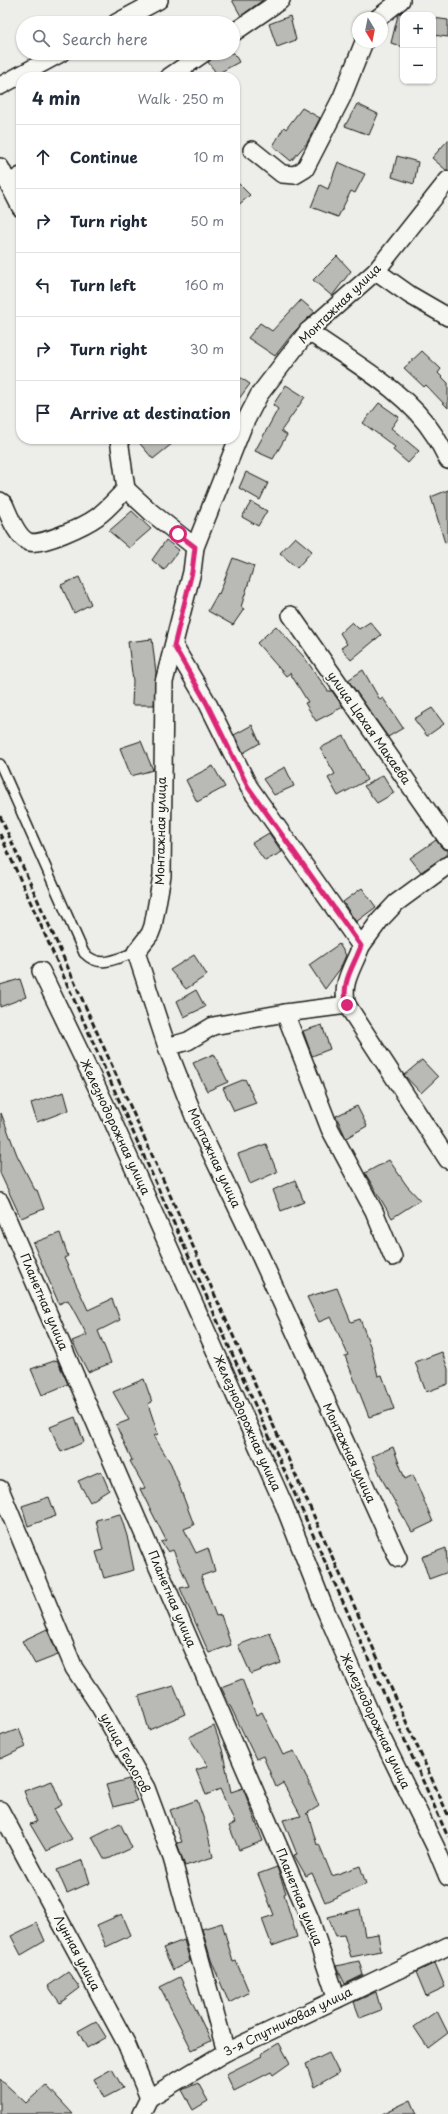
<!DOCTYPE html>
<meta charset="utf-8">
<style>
body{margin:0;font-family:"Playpen Sans",sans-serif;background:#f2f2f3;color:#1f2937}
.controls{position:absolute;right:12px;top:12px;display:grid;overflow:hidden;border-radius:8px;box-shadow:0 1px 3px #0004}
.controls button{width:36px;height:36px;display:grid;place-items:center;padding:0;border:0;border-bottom:1px solid #e0e1e3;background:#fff;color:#1f2937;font:20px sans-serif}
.compass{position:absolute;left:352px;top:12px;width:36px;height:36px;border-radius:50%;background:#fff;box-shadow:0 1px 3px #0004;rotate:170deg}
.stop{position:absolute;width:12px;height:12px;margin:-9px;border:3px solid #db2777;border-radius:50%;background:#fff}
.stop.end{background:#db2777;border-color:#fff;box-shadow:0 1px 4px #0008}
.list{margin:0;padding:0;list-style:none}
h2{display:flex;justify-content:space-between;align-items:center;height:52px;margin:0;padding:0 16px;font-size:17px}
h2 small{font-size:13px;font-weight:400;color:#747a83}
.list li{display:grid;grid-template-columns:26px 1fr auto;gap:12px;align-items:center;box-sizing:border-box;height:64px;padding:0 16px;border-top:1px solid #e0e1e3}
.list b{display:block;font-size:15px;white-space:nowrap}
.list em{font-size:13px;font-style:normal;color:#747a83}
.icon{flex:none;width:22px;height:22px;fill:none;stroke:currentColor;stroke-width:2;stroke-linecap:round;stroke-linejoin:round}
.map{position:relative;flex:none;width:448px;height:2114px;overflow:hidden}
.search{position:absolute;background:#fff;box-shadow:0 1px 3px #0004;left:16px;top:16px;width:224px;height:44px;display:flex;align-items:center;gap:10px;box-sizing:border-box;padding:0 14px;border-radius:22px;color:#747a83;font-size:15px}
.panel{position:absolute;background:#fff;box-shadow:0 1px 3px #0004;left:16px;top:72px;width:224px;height:372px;border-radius:16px}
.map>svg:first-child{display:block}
.building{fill:#b9b9b6;stroke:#1c1c1c}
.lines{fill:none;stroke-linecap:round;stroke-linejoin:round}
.lane-casing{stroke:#1c1c1c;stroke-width:12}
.street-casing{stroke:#1c1c1c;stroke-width:20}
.lane{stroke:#f6f6f2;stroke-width:9}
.street{stroke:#f6f6f2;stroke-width:17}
.rail{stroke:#1c1c1c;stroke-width:3;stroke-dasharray:6 3;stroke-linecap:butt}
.route{stroke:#db2777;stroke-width:5}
.labels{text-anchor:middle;stroke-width:3.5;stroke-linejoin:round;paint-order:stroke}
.street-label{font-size:12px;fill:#1c1c1c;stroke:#f6f6f2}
</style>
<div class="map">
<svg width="448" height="2114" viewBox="0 0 448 2114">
<rect width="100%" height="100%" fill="#edede9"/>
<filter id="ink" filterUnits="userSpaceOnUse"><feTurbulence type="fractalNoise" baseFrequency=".025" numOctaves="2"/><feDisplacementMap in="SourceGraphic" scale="8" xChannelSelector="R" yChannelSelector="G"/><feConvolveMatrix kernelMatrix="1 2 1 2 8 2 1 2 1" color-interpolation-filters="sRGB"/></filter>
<g filter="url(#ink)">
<g class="building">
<path d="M 232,0 L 263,0 L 241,16 Z"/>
<path d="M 402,12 L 403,12 L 403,47 L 391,43 L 398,15 Z"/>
<path d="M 290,16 L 296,40 L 277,47 L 269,24 Z"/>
<path d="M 433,18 L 448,20 L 448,37 L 433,35 Z"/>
<path d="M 214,53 L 234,53 L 239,62 L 217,74 L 208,62 L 213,58 Z"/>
<path d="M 357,104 L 378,114 L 369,135 L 345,126 Z"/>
<path d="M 302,108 L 320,118 L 307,143 L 291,161 L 273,146 L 284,127 L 286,129 Z"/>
<path d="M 448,140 L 448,170 L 446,170 L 432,158 Z"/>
<path d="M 397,156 L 418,162 L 414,184 L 392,177 Z"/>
<path d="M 338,162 L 365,174 L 355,193 L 351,191 L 338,217 L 311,207 L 320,185 L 328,189 Z"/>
<path d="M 235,180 L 250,195 L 235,208 Z"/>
<path d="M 337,256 L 351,271 L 332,296 L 313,280 Z"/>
<path d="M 301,300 L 315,312 L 293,333 L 275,356 L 248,338 L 260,323 L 272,331 Z"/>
<path d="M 422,351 L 441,369 L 438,373 L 448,383 L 448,408 L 426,385 L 424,387 L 404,368 Z"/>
<path d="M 235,374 L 250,384 L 235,404 Z"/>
<path d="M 286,385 L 305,397 L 281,431 L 287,435 L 273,459 L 255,451 L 278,409 L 273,405 Z"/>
<path d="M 379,403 L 399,417 L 391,428 L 419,451 L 408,463 L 393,450 L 395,447 L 363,423 Z"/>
<path d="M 136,439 L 178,439 L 153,459 Z"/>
<path d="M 246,472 L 268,483 L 260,500 L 239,488 Z"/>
<path d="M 448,490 L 448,542 L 445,543 L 431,497 Z"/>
<path d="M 251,502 L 267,511 L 258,526 L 242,517 Z"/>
<path d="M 132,511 L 151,529 L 129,548 L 109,531 Z"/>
<path d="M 295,537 L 312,551 L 297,568 L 280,553 Z"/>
<path d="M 166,540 L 179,550 L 164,570 L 152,560 Z"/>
<path d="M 233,558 L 254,566 L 241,607 L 244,609 L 233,625 L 208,611 L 218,593 L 219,594 Z"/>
<path d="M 79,577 L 91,604 L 74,613 L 61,585 Z"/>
<path d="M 352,622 L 359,629 L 370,622 L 381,635 L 351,660 L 341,648 L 347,644 L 340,633 Z"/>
<path d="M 276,626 L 304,657 L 328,691 L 332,691 L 343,707 L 316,721 L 305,703 L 308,702 L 290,673 L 286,676 L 257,643 Z"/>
<path d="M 152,639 L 156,673 L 154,705 L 132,705 L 133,681 L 128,642 Z"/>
<path d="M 363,670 L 380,700 L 383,698 L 403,728 L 388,737 L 348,680 Z"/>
<path d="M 432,708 L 444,724 L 427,736 L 414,719 Z"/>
<path d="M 252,725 L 260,743 L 243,753 L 234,735 Z"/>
<path d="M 344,736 L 367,780 L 338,796 L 328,778 L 335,774 L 320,748 Z"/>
<path d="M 141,741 L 153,770 L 131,776 L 120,748 Z"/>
<path d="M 213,766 L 225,787 L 197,802 L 186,780 Z"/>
<path d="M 285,767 L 294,786 L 274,795 L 263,779 Z"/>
<path d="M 383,775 L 394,793 L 377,803 L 364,786 Z"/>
<path d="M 269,833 L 282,852 L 265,861 L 252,843 Z"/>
<path d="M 436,840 L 443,849 L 448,850 L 448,854 L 421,872 L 410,858 Z"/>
<path d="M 362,888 L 376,907 L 356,922 L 343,902 Z"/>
<path d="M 339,944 L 346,955 L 340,969 L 325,989 L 309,965 Z"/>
<path d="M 194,955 L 207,975 L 186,989 L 170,970 Z"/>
<path d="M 20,979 L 26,997 L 0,1007 L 0,985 Z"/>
<path d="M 196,990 L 205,1007 L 184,1017 L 177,1001 Z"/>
<path d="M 322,1025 L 330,1049 L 312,1056 L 303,1031 Z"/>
<path d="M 214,1054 L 228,1082 L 207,1091 L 193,1063 Z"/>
<path d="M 422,1060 L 438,1077 L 421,1093 L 404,1075 Z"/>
<path d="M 245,1079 L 256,1103 L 234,1111 L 223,1088 Z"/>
<path d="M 64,1092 L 69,1110 L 37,1122 L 31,1103 Z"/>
<path d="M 357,1106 L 367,1126 L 346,1138 L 336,1116 Z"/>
<path d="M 1,1113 L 17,1155 L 35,1190 L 37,1190 L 44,1209 L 21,1218 L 0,1173 Z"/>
<path d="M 266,1144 L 277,1172 L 250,1184 L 238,1154 Z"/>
<path d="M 389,1160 L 407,1186 L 420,1200 L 392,1218 L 365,1173 Z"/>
<path d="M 295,1180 L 304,1202 L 281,1211 L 273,1190 Z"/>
<path d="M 60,1233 L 68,1256 L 64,1258 L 88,1310 L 112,1299 L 120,1320 L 98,1331 L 111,1363 L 88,1372 L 72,1341 L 87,1335 L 68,1300 L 59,1304 L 33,1243 Z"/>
<path d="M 337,1288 L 351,1322 L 360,1319 L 372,1351 L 378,1376 L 382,1375 L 394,1409 L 369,1417 L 345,1356 L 348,1355 L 331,1317 L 319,1322 L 307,1297 Z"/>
<path d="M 442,1352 L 448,1369 L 448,1384 L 426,1392 L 415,1362 Z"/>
<path d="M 57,1360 L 68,1384 L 42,1395 L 31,1369 Z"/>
<path d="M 144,1379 L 152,1402 L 148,1404 L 158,1434 L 154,1436 L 171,1464 L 194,1525 L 184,1529 L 196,1553 L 208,1548 L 215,1571 L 201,1576 L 216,1616 L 221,1615 L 231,1645 L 209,1653 L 180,1588 L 189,1586 L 173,1550 L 168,1552 L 161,1542 L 166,1540 L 140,1489 L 145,1488 L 130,1461 L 132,1460 L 116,1425 L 129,1420 L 113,1392 Z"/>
<path d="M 75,1417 L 84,1442 L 61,1452 L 50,1427 Z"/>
<path d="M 393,1447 L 405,1479 L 413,1475 L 433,1522 L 412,1532 L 383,1481 L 372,1456 Z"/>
<path d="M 101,1471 L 109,1490 L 90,1502 L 78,1481 Z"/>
<path d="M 49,1497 L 56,1516 L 28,1526 L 22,1506 Z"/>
<path d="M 120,1514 L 127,1536 L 134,1570 L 104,1578 L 96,1552 L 103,1550 L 96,1520 Z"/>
<path d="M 446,1548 L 448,1572 L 429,1579 L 422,1557 Z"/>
<path d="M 47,1629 L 58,1655 L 35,1664 L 22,1641 Z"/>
<path d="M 270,1633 L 281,1663 L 251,1674 L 238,1645 Z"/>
<path d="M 242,1679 L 256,1715 L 262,1712 L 283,1755 L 294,1751 L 305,1774 L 319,1806 L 306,1814 L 308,1814 L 317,1845 L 319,1844 L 332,1876 L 360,1866 L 366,1884 L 325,1902 L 312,1873 L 306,1876 L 294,1855 L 297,1854 L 283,1820 L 301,1816 L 283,1783 L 276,1787 L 263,1756 L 256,1759 L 221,1687 Z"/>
<path d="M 174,1686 L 185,1714 L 149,1730 L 139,1696 Z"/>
<path d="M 214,1726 L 222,1749 L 231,1792 L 243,1788 L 263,1841 L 239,1850 L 229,1826 L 235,1823 L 220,1789 L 206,1795 L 196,1770 L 208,1766 L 189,1737 Z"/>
<path d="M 19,1729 L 26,1747 L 0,1759 L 0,1736 Z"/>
<path d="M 129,1779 L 137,1801 L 113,1807 L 106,1785 Z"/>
<path d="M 52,1781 L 62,1805 L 54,1809 L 72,1839 L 46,1851 L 30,1824 L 36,1822 L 24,1791 Z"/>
<path d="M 197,1800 L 206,1826 L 213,1857 L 185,1866 L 177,1843 L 182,1842 L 170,1810 Z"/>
<path d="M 120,1823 L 132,1848 L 108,1859 L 104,1859 L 92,1837 Z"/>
<path d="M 83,1860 L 90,1883 L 67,1893 L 57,1870 Z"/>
<path d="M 277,1867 L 286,1893 L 284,1894 L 297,1937 L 272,1946 L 262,1919 L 274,1915 L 258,1874 Z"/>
<path d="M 360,1909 L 365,1936 L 378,1934 L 381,1951 L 351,1957 L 344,1935 L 336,1936 L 328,1917 Z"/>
<path d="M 122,1914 L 131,1935 L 106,1947 L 97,1925 Z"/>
<path d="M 37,1923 L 45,1941 L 21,1955 L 11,1936 Z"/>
<path d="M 222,1923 L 233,1962 L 236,1961 L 249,1992 L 229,2003 L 211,1960 L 202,1929 Z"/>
<path d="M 184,1940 L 190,1961 L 173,1970 L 163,1948 Z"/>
<path d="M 359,1961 L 363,1975 L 345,1984 L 336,1966 Z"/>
<path d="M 435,1963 L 445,1987 L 426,1996 L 416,1972 Z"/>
<path d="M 68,1972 L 80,1988 L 60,2003 L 48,1986 Z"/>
<path d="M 180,1977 L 211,2041 L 192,2050 L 160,1987 Z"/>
<path d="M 376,1992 L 381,2010 L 360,2018 L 354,2002 Z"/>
<path d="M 437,2011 L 448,2033 L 428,2048 L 414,2027 Z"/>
<path d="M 96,2021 L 106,2037 L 87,2048 L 78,2031 Z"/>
<path d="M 279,2043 L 290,2063 L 273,2075 L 271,2072 L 234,2091 L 226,2074 L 262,2056 L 261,2054 Z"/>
<path d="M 329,2053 L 339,2073 L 314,2087 L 306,2064 Z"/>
<path d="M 112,2069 L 123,2088 L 104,2098 L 94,2079 Z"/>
<path d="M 0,2079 L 26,2103 L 46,2085 L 73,2114 L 0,2114 Z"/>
<path d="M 198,2083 L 208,2101 L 193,2110 L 182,2090 Z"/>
<path d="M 411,2100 L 417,2114 L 382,2114 Z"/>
</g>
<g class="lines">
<g class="lane-casing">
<path id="lane" d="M 0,764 L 84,953 C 101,970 116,958 136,952"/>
</g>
<g class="street-casing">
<g id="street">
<path d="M 378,18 L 401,0"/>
<path d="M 116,23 L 159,0"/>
<path d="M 233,33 L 281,0"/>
<path d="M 169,77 L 204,53"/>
<path d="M 0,86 L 61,53"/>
<path d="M 252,150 L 282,174 L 295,175 L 305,169 L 342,97 L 364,42"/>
<path d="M 0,167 L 21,208"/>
<path d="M 9,183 L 21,176"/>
<path d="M 376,271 L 410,295 L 448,317"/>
<path d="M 308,331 C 352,362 406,390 435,436 C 440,444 444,452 448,460"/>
<path d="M 119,439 L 126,489"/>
<path d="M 126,489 L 152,513 L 195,547"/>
<path d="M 0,501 L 4,504 C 9,515 17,538 29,542 C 42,546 86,525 97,517 C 108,509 117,498 126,489"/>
<path d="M 291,615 L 448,840"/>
<path d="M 174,646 L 207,702 L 249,787 L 361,946 C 354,966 340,983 347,1005 L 448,1160"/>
<path d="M 361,946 L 380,920 L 396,903 L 448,865"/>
<path d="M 41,971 L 106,1106 L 284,1505 L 322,1602 L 374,1722 L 436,1848 L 448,1877"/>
<path d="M 285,1013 L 330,1129 L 374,1211 L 393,1257"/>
<path d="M 167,1047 L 188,1041 L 213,1026 L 285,1013 L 347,1005"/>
<path d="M 0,1202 L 310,1919 L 337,1999"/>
<path d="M 0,1489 L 74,1668 L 100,1707 L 146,1788 L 172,1858 L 226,2052"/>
<path d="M 398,1558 L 259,1253 L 195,1119 L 167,1047 L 136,952 L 150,934 L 153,926 L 162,876 L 164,682 L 192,572 L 195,547 L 243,426 L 259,395 L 308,331 L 376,271 L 448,180"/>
<path d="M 0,1810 L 126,2043 L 149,2098"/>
<path d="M 141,2114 L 149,2098 L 226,2052 L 448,1946"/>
</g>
</g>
<use href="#lane" class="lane"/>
<use href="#street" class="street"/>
<g class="rail">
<path d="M 0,816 L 448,1815"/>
<path d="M 0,834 L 448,1837"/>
</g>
</g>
</g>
<g class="lines" filter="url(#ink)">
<path class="route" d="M 178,534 L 195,547 L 192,572 L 174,646 L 206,702 L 248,787 L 361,946 C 354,966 340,983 347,1005"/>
</g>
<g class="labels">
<g class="street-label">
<text transform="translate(340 304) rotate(-44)" y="4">Монтажная улица</text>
<text transform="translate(369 728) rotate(55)" y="4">улица Цахая Макаева</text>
<text transform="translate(161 831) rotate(-89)" y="4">Монтажная улица</text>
<text transform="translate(115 1127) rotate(65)" y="4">Железнодорожная улица</text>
<text transform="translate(214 1158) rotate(65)" y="4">Монтажная улица</text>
<text transform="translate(44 1302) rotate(67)" y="4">Планетная улица</text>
<text transform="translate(247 1423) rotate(66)" y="4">Железнодорожная улица</text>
<text transform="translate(349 1453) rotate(65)" y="4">Монтажная улица</text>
<text transform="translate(172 1599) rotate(67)" y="4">Планетная улица</text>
<text transform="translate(375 1721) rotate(65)" y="4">Железнодорожная улица</text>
<text transform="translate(125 1753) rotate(61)" y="4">улица Геологов</text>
<text transform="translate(299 1897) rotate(68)" y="4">Планетная улица</text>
<text transform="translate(77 1953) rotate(62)" y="4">Лунная улица</text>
<text transform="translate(288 2022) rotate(-26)" y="4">3-я Спутниковая улица</text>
</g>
</g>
</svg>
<div class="controls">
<button>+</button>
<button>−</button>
</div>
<svg class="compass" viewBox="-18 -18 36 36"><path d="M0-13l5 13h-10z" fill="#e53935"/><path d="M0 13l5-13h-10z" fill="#747a83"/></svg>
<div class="stop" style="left:178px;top:534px"></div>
<div class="stop end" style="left:347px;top:1005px"></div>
<div class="search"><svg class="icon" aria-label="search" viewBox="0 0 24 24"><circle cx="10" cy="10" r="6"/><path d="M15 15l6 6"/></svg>Search here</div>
<section class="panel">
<h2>4 min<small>Walk · 250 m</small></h2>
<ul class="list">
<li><svg class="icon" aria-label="ahead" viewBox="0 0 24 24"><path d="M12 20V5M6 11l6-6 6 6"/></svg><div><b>Continue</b></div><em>10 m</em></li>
<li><svg class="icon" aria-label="right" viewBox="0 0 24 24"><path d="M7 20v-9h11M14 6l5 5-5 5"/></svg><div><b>Turn right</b></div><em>50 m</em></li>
<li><svg class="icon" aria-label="left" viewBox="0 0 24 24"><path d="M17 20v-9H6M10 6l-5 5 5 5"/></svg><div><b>Turn left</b></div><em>160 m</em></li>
<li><svg class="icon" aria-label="right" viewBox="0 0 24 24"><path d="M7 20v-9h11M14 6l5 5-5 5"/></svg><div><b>Turn right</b></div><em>30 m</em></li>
<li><svg class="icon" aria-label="arrive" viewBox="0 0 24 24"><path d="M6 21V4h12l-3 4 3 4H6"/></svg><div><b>Arrive at destination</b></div></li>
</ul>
</section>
</div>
